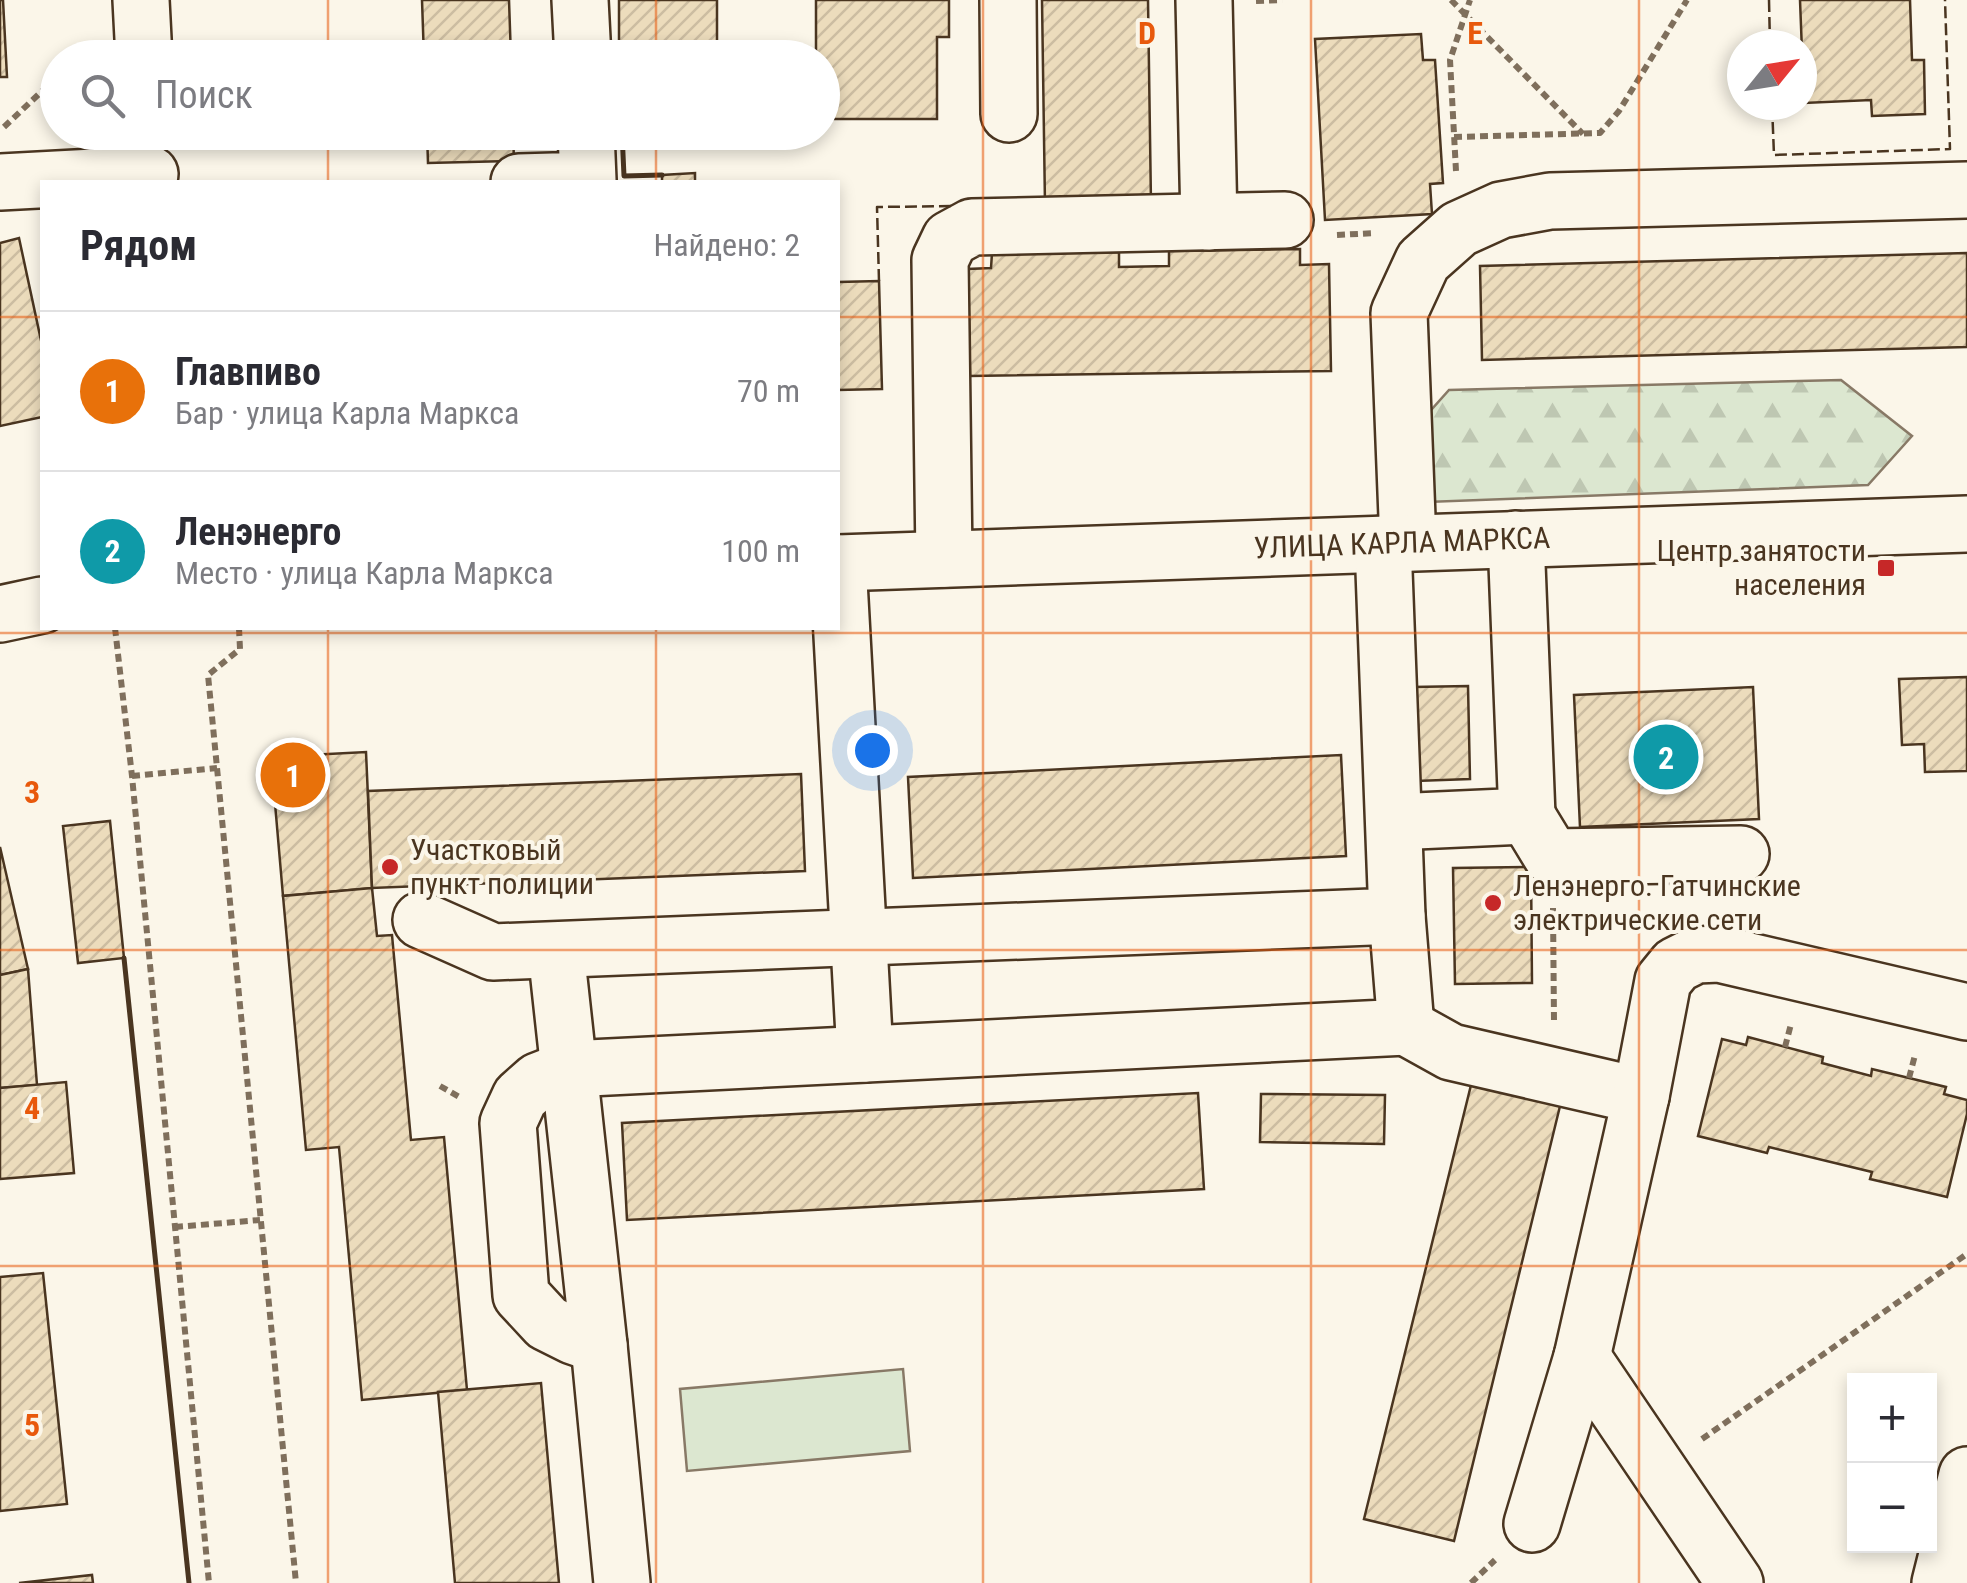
<!DOCTYPE html>
<html lang="ru">
<meta charset="utf-8">
<style>
body{margin:0;font-family:"Roboto Condensed",sans-serif;background:#f2f2f3;color:#2b2b33}
.controls{position:absolute;right:30px;bottom:30px;display:grid;overflow:hidden;border-radius:0px;box-shadow:0 5px 15px #0003}
.controls button{width:90px;height:90px;display:grid;place-items:center;padding:0;border:0;border-bottom:2px solid #e1e1e2;background:#fff;color:#2b2b33;font:50px sans-serif}
.compass{position:absolute;left:1727px;top:30px;width:90px;height:90px;border-radius:50%;background:#fff;box-shadow:0 5px 15px #0003;rotate:60deg}
.you{position:absolute;left:872px;top:750px;width:35px;height:35px;margin:-25px;border:8px solid #fff;border-radius:50%;background:#1a73e8;box-shadow:0 0 0 15px #1a73e833}
.badge{display:grid;place-items:center;width:65px;height:65px;border-radius:50%;background:#0b8043;color:#fff;font-size:32px;font-weight:700}
.pin{position:absolute;translate:-50% -50%;border:5px solid #fff;box-shadow:0 2px 10px #0006}
.list{margin:0;padding:0;list-style:none}
h2{display:flex;justify-content:space-between;align-items:center;height:130px;margin:0;padding:0 40px;font-size:42px}
h2 small{font-size:32px;font-weight:400;color:#7c7c81}
.list li{display:grid;grid-template-columns:65px 1fr auto;gap:30px;align-items:center;box-sizing:border-box;height:160px;padding:0 40px;border-top:2px solid #e1e1e2}
.list b{display:block;font-size:38px;white-space:nowrap}
.list p{margin:0;font-size:32px;white-space:nowrap;color:#7c7c81}
.list em{font-size:32px;font-style:normal;color:#7c7c81}
.icon{flex:none;width:55px;height:55px;fill:none;stroke:currentColor;stroke-width:2;stroke-linecap:round;stroke-linejoin:round}
.map{position:relative;flex:none;width:1967px;height:1583px;overflow:hidden}
.search{position:absolute;background:#fff;box-shadow:0 5px 15px #0003;left:40px;top:40px;width:800px;height:110px;display:flex;align-items:center;gap:25px;box-sizing:border-box;padding:0 35px;border-radius:55px;color:#7c7c81;font-size:38px}
.panel{position:absolute;background:#fff;box-shadow:0 5px 15px #0003;left:40px;top:180px;width:800px;height:450px;border-radius:0px}
.map>svg:first-child{display:block}
.forest{fill:url(#forest-firs);stroke:#887966;stroke-width:2.5}
.park{fill:#dce7d0;stroke:#887966;stroke-width:2.5}
.building{fill:url(#building-hatch);stroke:#4a3520;stroke-width:2.5}
.lines{fill:none;stroke-linecap:round;stroke-linejoin:round}
.minor-casing{stroke:#4a3520;stroke-width:60}
.path{stroke:#7f6f5c;stroke-width:6;stroke-dasharray:8 5;stroke-linecap:butt}
.minor{stroke:#fbf6e9;stroke-width:55}
.fence{stroke:#4a3520;stroke-width:2.5;stroke-dasharray:12 5;stroke-linecap:butt}
.wall{stroke:#4a3520;stroke-width:5}
.grid{fill:none;stroke:#e8590c;stroke-width:2.5;stroke-opacity:0.55}
.poi-dot{fill:#c62828;stroke:#fbf6e9;stroke-width:4}
.labels{text-anchor:middle;stroke-width:8;stroke-linejoin:round;paint-order:stroke}
.street-label{font-size:30px;fill:#4a3520;stroke:#fbf6e9}
.poi-label{font-size:30px;fill:#4a3520;stroke:#fbf6e9;text-anchor:start}
.grid-label{font-size:32px;text-anchor:middle;font-weight:bold;fill:#e8590c;stroke:#fbf6e9;stroke-width:8;stroke-linejoin:round;paint-order:stroke}
</style>
<div class="map">
<svg width="1967" height="1583" viewBox="0 0 1967 1583">
<defs>
<pattern id="forest-firs" width="22" height="20" patternUnits="userSpaceOnUse" patternTransform="scale(2.5)"><rect width="22" height="20" fill="#dce7d0"/><path d="M5 1l3.5 6h-7zM16 11l3.5 6h-7z" fill="#bec7b2"/></pattern>
<pattern id="building-hatch" width="6" height="6" patternUnits="userSpaceOnUse" patternTransform="scale(2.5)"><rect width="6" height="6" fill="#ecdcbc"/><path d="M-1 1l2-2M0 6l6-6M5 7l2-2" fill="none" stroke="#ccbda1"/></pattern>
</defs>
<rect width="100%" height="100%" fill="#fbf6e9"/>
<path class="forest" d="M 1841,380 L 1912,436 L 1868,485 L 1427,502 L 1416,427 L 1449,390 Z"/>
<path class="park" d="M 903,1369 L 910,1451 L 687,1471 L 680,1389 Z"/>
<g class="building">
<path d="M 0,0 L 3,0 L 7,77 L 0,77 Z"/>
<path d="M 422,0 L 509,0 L 511,58 L 424,58 Z"/>
<path d="M 619,0 L 717,0 L 717,58 L 667,58 L 667,44 L 619,44 Z"/>
<path d="M 816,0 L 949,0 L 949,37 L 937,37 L 937,119 L 822,119 L 822,58 L 816,58 Z"/>
<path d="M 1042,0 L 1148,0 L 1151,204 L 1045,205 Z"/>
<path d="M 1800,0 L 1910,0 L 1912,60 L 1924,60 L 1925,114 L 1872,116 L 1871,100 L 1804,103 Z"/>
<path d="M 1421,34 L 1423,60 L 1435,60 L 1443,183 L 1430,184 L 1432,214 L 1325,220 L 1315,39 Z"/>
<path d="M 427,132 L 513,132 L 514,161 L 428,163 Z"/>
<path d="M 695,173 L 695,182 L 662,182 L 662,175 Z"/>
<path d="M 19,238 L 42,345 L 42,417 L 0,426 L 0,243 Z"/>
<path d="M 1300,249 L 1300,265 L 1329,264 L 1331,371 L 970,376 L 968,269 L 991,268 L 992,253 L 1119,252 L 1119,267 L 1169,266 L 1169,251 Z"/>
<path d="M 1967,253 L 1967,347 L 1482,360 L 1480,266 Z"/>
<path d="M 879,281 L 882,389 L 838,390 L 838,282 Z"/>
<path d="M 1967,677 L 1967,771 L 1925,772 L 1924,744 L 1902,745 L 1899,679 Z"/>
<path d="M 1468,686 L 1470,779 L 1416,781 L 1413,687 Z"/>
<path d="M 1753,687 L 1759,819 L 1580,827 L 1574,695 Z"/>
<path d="M 366,752 L 372,888 L 283,896 L 271,757 Z"/>
<path d="M 1341,755 L 1346,856 L 913,878 L 908,777 Z"/>
<path d="M 801,774 L 805,871 L 372,888 L 368,791 Z"/>
<path d="M 110,821 L 124,958 L 78,963 L 63,826 Z"/>
<path d="M 0,847 L 28,969 L 0,975 Z"/>
<path d="M 1531,867 L 1532,983 L 1455,984 L 1453,868 Z"/>
<path d="M 372,888 L 377,936 L 392,935 L 411,1140 L 444,1137 L 467,1390 L 362,1400 L 339,1147 L 306,1150 L 283,896 Z"/>
<path d="M 28,969 L 37,1085 L 0,1088 L 0,975 Z"/>
<path d="M 1748,1037 L 1823,1057 L 1822,1063 L 1871,1076 L 1872,1069 L 1946,1087 L 1944,1094 L 1967,1100 L 1967,1114 L 1947,1197 L 1870,1179 L 1872,1172 L 1769,1147 L 1767,1153 L 1698,1136 L 1722,1039 L 1746,1045 Z"/>
<path d="M 1472,1081 L 1561,1102 L 1454,1541 L 1364,1519 Z"/>
<path d="M 66,1082 L 74,1173 L 0,1179 L 0,1088 Z"/>
<path d="M 1198,1093 L 1204,1189 L 627,1220 L 622,1123 Z"/>
<path d="M 1261,1094 L 1385,1095 L 1384,1144 L 1260,1142 Z"/>
<path d="M 43,1273 L 67,1504 L 0,1511 L 0,1277 Z"/>
<path d="M 541,1383 L 559,1583 L 455,1583 L 438,1392 Z"/>
<path d="M 92,1575 L 93,1583 L 19,1583 Z"/>
</g>
<g class="lines">
<g class="minor-casing">
<g id="minor">
<path d="M 141,0 L 144,58"/>
<path d="M 580,0 L 583,58"/>
<path d="M 1008,0 L 1009,114"/>
<path d="M 1204,0 L 1209,222"/>
<path d="M 0,182 L 150,174"/>
<path d="M 519,182 L 588,180 L 586,132"/>
<path d="M 1408,543 L 1399,313 L 1423,261 L 1459,229 L 1501,210 L 1550,201 L 1967,190"/>
<path d="M 944,559 L 940,260 L 950,239 L 972,227 L 1285,220"/>
<path d="M 838,563 L 1967,524"/>
<path d="M 838,563 L 865,1054"/>
<path d="M 0,614 L 42,605"/>
<path d="M 1527,816 L 1552,857 L 1741,854"/>
<path d="M 1394,822 L 1527,816 L 1516,539"/>
<path d="M 421,920 L 493,952 L 1397,916 L 1383,544"/>
<path d="M 556,951 L 599,1345 L 622,1583"/>
<path d="M 1406,1027 L 1451,1052 L 1641,1096 L 1582,1357 L 1532,1524"/>
<path d="M 1641,1096 L 1663,981 L 1676,965 L 1696,955 L 1719,954 L 1967,1012"/>
<path d="M 599,1345 L 573,1336 L 547,1323 L 521,1295 L 508,1123 L 520,1097 L 538,1081 L 569,1069 L 1406,1027 L 1397,916"/>
<path d="M 1582,1357 L 1735,1583"/>
<path d="M 1940,1583 L 1967,1475"/>
</g>
</g>
<g class="path">
<path d="M 1451,0 L 1583,134"/>
<path d="M 1256,1 L 1282,0"/>
<path d="M 4,127 L 58,76"/>
<path d="M 1454,137 L 1600,133 L 1619,111 L 1687,0"/>
<path d="M 1456,171 L 1450,60 L 1470,0"/>
<path d="M 1337,235 L 1375,233"/>
<path d="M 115,628 L 132,776 L 209,1583"/>
<path d="M 239,628 L 240,649 L 208,675 L 296,1583"/>
<path d="M 132,776 L 217,768"/>
<path d="M 1553,908 L 1554,1021"/>
<path d="M 1785,1047 L 1791,1024"/>
<path d="M 1909,1078 L 1915,1055"/>
<path d="M 440,1086 L 461,1098"/>
<path d="M 175,1227 L 260,1220"/>
<path d="M 1702,1439 L 1967,1254"/>
<path d="M 1471,1583 L 1495,1560"/>
</g>
<use href="#minor" class="minor"/>
<g class="fence">
<path d="M 1769,0 L 1770,45"/>
<path d="M 1772,105 L 1774,155 L 1950,149 L 1945,0"/>
<path d="M 879,281 L 877,207 L 954,206"/>
</g>
<g class="wall">
<path d="M 619,44 L 619,58"/>
<path d="M 622,132 L 624,176 L 662,175"/>
<path d="M 124,958 L 189,1583"/>
</g>
</g>
<path class="grid" d="M 328,0 L 328,58M 656,0 L 656,58M 983,0 L 983,1583M 1311,0 L 1311,1583M 1639,0 L 1639,1583M 328,132 L 328,182M 656,132 L 656,182M 0,317 L 42,317M 838,317 L 1967,317M 328,628 L 328,1583M 656,628 L 656,1583M 0,633 L 1967,633M 0,950 L 1967,950M 0,1266 L 1967,1266"/>
<g class="poi-dot">
<rect x="1876" y="558" width="20" height="20" rx="5"/>
<circle cx="390" cy="867" r="10"/>
<circle cx="1493" cy="903" r="10"/>
</g>
<g class="labels">
<g class="street-label">
<text transform="translate(1402 543) rotate(-2)" y="10">УЛИЦА КАРЛА МАРКСА</text>
</g>
<g class="poi-label">
<text x="1866" y="561" text-anchor="end">Центр занятости<tspan x="1866" dy="34">населения</tspan></text>
<text x="410" y="860">Участковый<tspan x="410" dy="34">пункт полиции</tspan></text>
<text x="1513" y="896">Ленэнерго. Гатчинские<tspan x="1513" dy="34">электрические сети</tspan></text>
</g>
</g>
<g class="grid-label">
<text x="1147" y="44">D</text>
<text x="1475" y="44">E</text>
<text x="32" y="803">3</text>
<text x="32" y="1119">4</text>
<text x="32" y="1436">5</text>
</g>
</svg>
<div class="controls">
<button>+</button>
<button>−</button>
</div>
<svg class="compass" viewBox="-18 -18 36 36"><path d="M0-13l5 13h-10z" fill="#e53935"/><path d="M0 13l5-13h-10z" fill="#7c7c81"/></svg>
<div class="you"></div>
<div class="pin badge" style="left:293px;top:775px;background:#e8710a">1</div>
<div class="pin badge" style="left:1666px;top:757px;background:#0f9aa8">2</div>
<div class="search"><svg class="icon" aria-label="search" viewBox="0 0 24 24"><circle cx="10" cy="10" r="6"/><path d="M15 15l6 6"/></svg>Поиск</div>
<section class="panel">
<h2>Рядом<small>Найдено: 2</small></h2>
<ul class="list">
<li><span class="badge" style="background:#e8710a">1</span><div><b>Главпиво</b><p>Бар · улица Карла Маркса</p></div><em>70 m</em></li>
<li><span class="badge" style="background:#0f9aa8">2</span><div><b>Ленэнерго</b><p>Место · улица Карла Маркса</p></div><em>100 m</em></li>
</ul>
</section>
</div>
